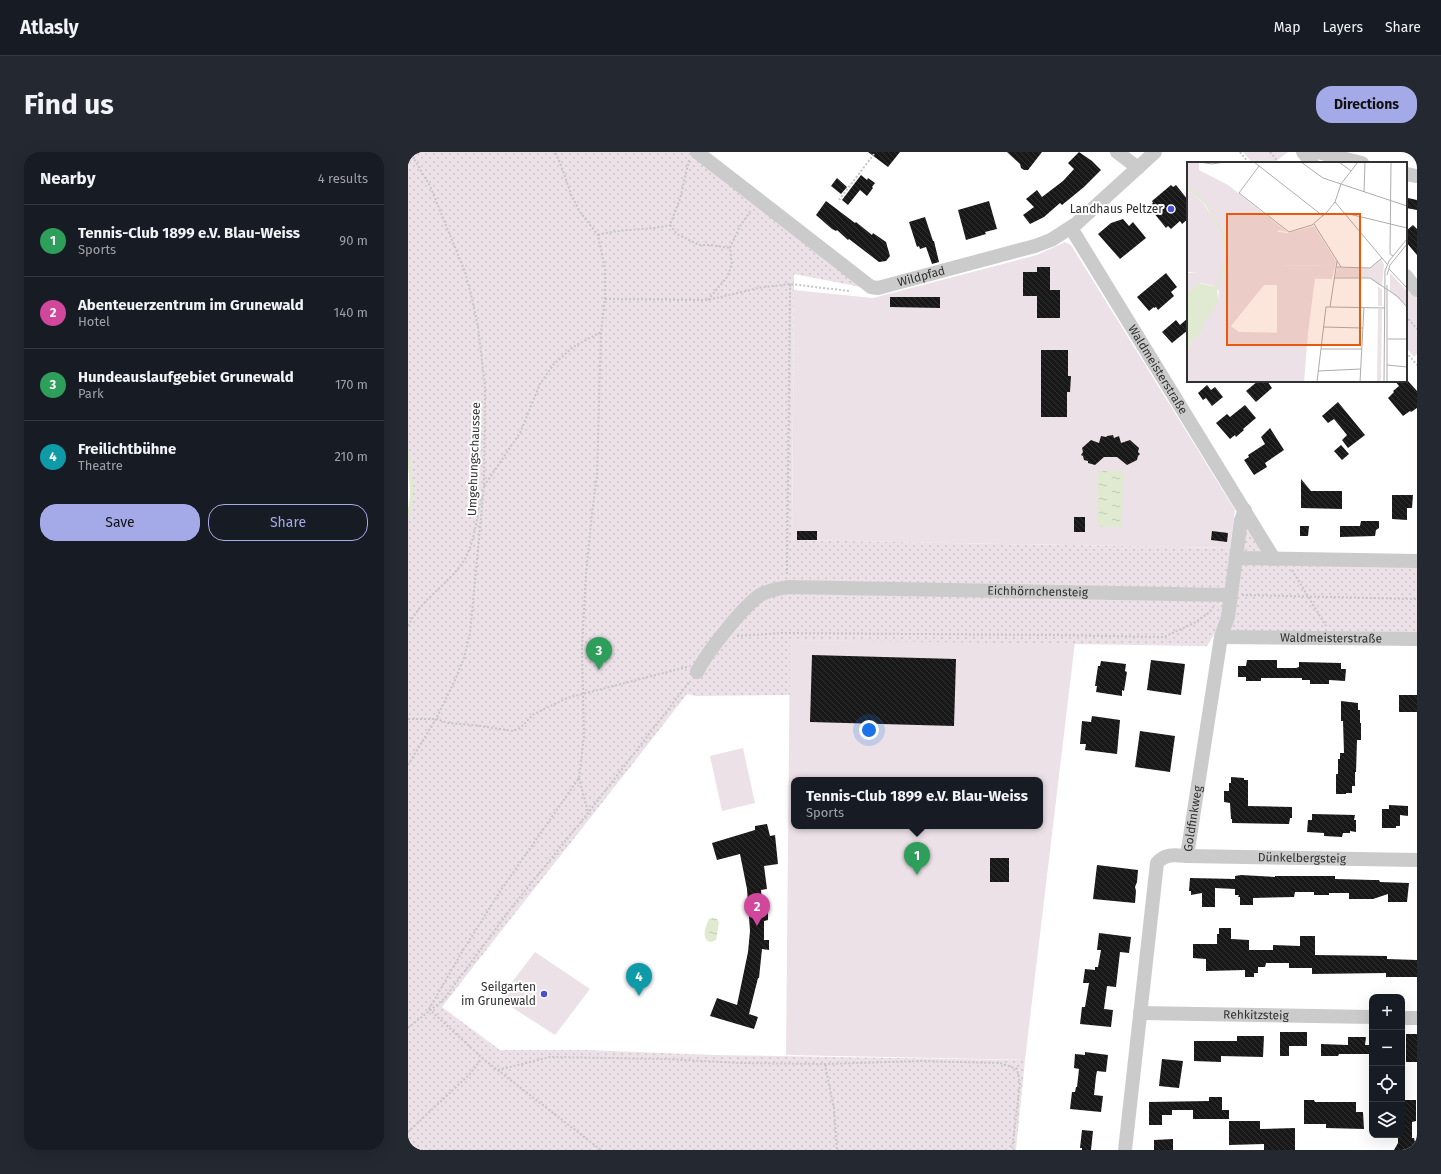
<!DOCTYPE html>
<meta charset="utf-8">
<style>
body{margin:0;font-family:"Fira Sans",sans-serif;background:#242831;color:#f1f3f6}
.controls{position:absolute;right:12px;bottom:12px;display:grid;overflow:hidden;border-radius:8px;box-shadow:0 4px 16px #0002}
.controls button{width:36px;height:36px;display:grid;place-items:center;padding:0;border:0;border-bottom:1px solid #363941;background:#171b24;color:#f1f3f6;font:20px sans-serif}
.you{position:absolute;left:461px;top:578px;width:14px;height:14px;margin:-10px;border:3px solid #fff;border-radius:50%;background:#1a73e8;box-shadow:0 0 0 6px #1a73e833}
.badge{display:grid;place-items:center;width:26px;height:26px;border-radius:50%;background:#a4a9e7;color:#fff;font-size:13px;font-weight:700}
.pin{position:absolute;translate:-50% -33px;filter:drop-shadow(0 1px 2px #0008)}
.pin::after{content:'';position:absolute;top:21px;width:14px;height:12px;background:inherit;clip-path:polygon(0 0,100% 0,50% 100%)}
.popup{position:absolute;left:383px;top:625px;width:252px;height:52px;box-sizing:border-box;display:grid;place-content:center;border-radius:8px;background:#171b24;filter:drop-shadow(0 1px 3px #0005);font-size:13px;white-space:nowrap;color:#9ea1a6}
.popup b{font-size:15px;color:#f1f3f6}
.popup::after{content:'';position:absolute;left:50%;top:100%;margin-left:-8px;border:8px solid transparent;border-top-color:#171b24}
.list{margin:0;padding:0;list-style:none}
h2{display:flex;justify-content:space-between;align-items:center;height:52px;margin:0;padding:0 16px;font-size:17px}
h2 small{font-size:13px;font-weight:400;color:#9ea1a6}
.list li{display:grid;grid-template-columns:26px 1fr auto;gap:12px;align-items:center;box-sizing:border-box;height:72px;padding:0 16px;border-top:1px solid #363941}
.list b{display:block;font-size:15px;white-space:nowrap}
.list p{margin:0;font-size:13px;white-space:nowrap;color:#9ea1a6}
.list em{font-size:13px;font-style:normal;color:#9ea1a6}
.actions{display:flex;gap:8px;padding:12px 16px}
.actions a{flex:1;padding:9px 0;border:1px solid #a4a9e7;border-radius:16px;text-align:center;font-size:14px;color:#a4a9e7}
.actions .main{background:#a4a9e7;color:#111}
.icon{flex:none;width:22px;height:22px;fill:none;stroke:currentColor;stroke-width:2;stroke-linecap:round;stroke-linejoin:round}
.map{position:relative;flex:none;width:1009px;height:998px;overflow:hidden;border-radius:16px}
header{display:flex;align-items:center;gap:24px;box-sizing:border-box;height:56px;padding:0 20px;background:#171b24;border-bottom:1px solid #363941}
header strong{font-size:19px}
nav{display:flex;gap:22px;margin-inline-start:auto;font-size:14px}
.intro{display:flex;align-items:center;justify-content:space-between;box-sizing:border-box;height:96px;padding:0 24px}
h1{margin:0;font-size:28px}
.button{padding:10px 18px;border-radius:16px;background:#a4a9e7;color:#111;font-size:14px;font-weight:700}
main{display:flex;gap:24px;padding:0 24px}
aside{flex:1;background:#171b24;border-radius:16px;box-shadow:0 4px 16px #0002}
.map>svg:first-child{display:block}
.grass{fill:#ece1e7;fill-rule:evenodd}
.park{fill:url(#park-dots)}
.water{fill:url(#water-ripples)}
.lines{fill:none;stroke-linecap:round;stroke-linejoin:round}
.stream{stroke:#dfead0;stroke-width:3.5}
.building{fill:url(#building-back-hatch)}
.path{stroke:#c5c5c5;stroke-width:2;stroke-dasharray:2 2;stroke-linecap:butt}
.minor{stroke:#cbcbcb;stroke-width:14}
.poi-dot{fill:#474fd5;stroke:#fff;stroke-width:1.5}
.labels{text-anchor:middle;stroke-width:4;stroke-linejoin:round;paint-order:stroke}
.poi-label{font-size:12px;fill:#313131;stroke:#fff;text-anchor:end}
.street-label{font-size:12px;fill:#313131;stroke:#fff}
.inset-river{fill:none;stroke:#dfead0;stroke-width:2}
.inset-road{fill:none;stroke:#adadad;stroke-width:1}
.view{fill:#e8590c;fill-opacity:0.15;stroke:#e8590c;stroke-width:2}
.inset-edge{fill:none;stroke:#313131;stroke-width:2}
</style>
<header>
<strong>Atlasly</strong>
<nav><a>Map</a><a>Layers</a><a>Share</a></nav>
</header>
<div class="intro"><h1>Find us</h1><a class="button">Directions</a></div>
<main>
<aside>
<h2>Nearby<small>4 results</small></h2>
<ul class="list">
<li><span class="badge" style="background:#2e9e5b">1</span><div><b>Tennis-Club 1899 e.V. Blau-Weiss</b><p>Sports</p></div><em>90 m</em></li>
<li><span class="badge" style="background:#d1479c">2</span><div><b>Abenteuerzentrum im Grunewald</b><p>Hotel</p></div><em>140 m</em></li>
<li><span class="badge" style="background:#2e9e5b">3</span><div><b>Hundeauslaufgebiet Grunewald</b><p>Park</p></div><em>170 m</em></li>
<li><span class="badge" style="background:#0f9aa8">4</span><div><b>Freilichtbühne</b><p>Theatre</p></div><em>210 m</em></li>
</ul>
<div class="actions"><a class="main">Save</a><a>Share</a></div>
</aside>
<div class="map">
<svg width="1009" height="998" viewBox="0 0 1009 998">
<defs>
<pattern id="park-dots" width="8" height="8" patternUnits="userSpaceOnUse"><rect width="8" height="8" fill="#ece1e7"/><path d="M2 2h.1M6 6h.1" fill="none" stroke="#cbc2c7" stroke-width="1.8" stroke-linecap="round"/></pattern>
<pattern id="water-ripples" width="26" height="14" patternUnits="userSpaceOnUse"><rect width="26" height="14" fill="#dfead0"/><path d="M2 4q2-2 4 0t4 0M15 11q2-2 4 0t4 0" fill="none" stroke="#c0c9b3"/></pattern>
<pattern id="building-back-hatch" width="6" height="6" patternUnits="userSpaceOnUse"><rect width="6" height="6" fill="#181818"/><path d="M-1 5l2 2M0 0l6 6M5-1l2 2" fill="none" stroke="#313131"/></pattern>
</defs>
<rect width="100%" height="100%" fill="#fff"/>
<g class="grass">
<path d="M 835,0 L 880,0 L 866,11 L 844,11 Z"/>
<path d="M 657,90 L 663,93 L 827,358 L 822,396 L 384,388 L 386,138 L 465,146 L 629,103 Z"/>
<path d="M 998,133 L 1009,146 L 1009,202 L 1006,205 L 998,196 Z"/>
<path d="M 382,488 L 667,490 L 617,908 L 378,903 ZM 386,628 L 632,628 L 632,674 L 386,674 Z"/>
<path d="M 335,596 L 347,651 L 314,659 L 302,604 Z"/>
<path d="M 127,800 L 182,837 L 147,883 L 91,847 Z"/>
</g>
<g class="park">
<path d="M 0,0 L 282,0 L 458,136 L 386,122 L 384,388 L 822,396 L 816,466 L 799,494 L 382,488 L 382,543 L 288,544 L 279,542 C 198,647 115,750 34,855 L 92,898 L 178,898 L 306,903 L 617,908 L 608,998 L 0,998 L 0,364 C 7,343 2,320 0,299 Z"/>
<path d="M 839,375 L 854,400 L 836,402 L 834,399 L 837,378 Z"/>
<path d="M 832,412 L 1009,413 L 1009,483 L 824,479 L 823,477 Z"/>
</g>
<g class="water">
<path d="M 690,319 L 715,319 L 714,375 L 689,374 Z"/>
<path d="M 305,766 L 309,767 L 311,770 L 308,788 L 303,790 L 299,789 C 294,782 298,774 301,767 Z"/>
</g>
<g class="lines">
<path class="stream" d="M 0,299 C 2,320 7,344 0,364"/>
</g>
<g class="building">
<path d="M 460,0 L 492,0 L 480,15 Z"/>
<path d="M 599,0 L 634,0 L 620,18 L 616,18 L 613,16 L 612,12 Z"/>
<path d="M 671,0 L 684,9 L 693,18 L 676,35 L 654,53 L 652,51 L 636,65 L 622,72 L 615,63 L 626,55 L 618,47 L 629,38 L 634,45 L 655,29 L 666,17 L 660,11 Z"/>
<path d="M 453,23 L 459,28 L 460,26 L 467,31 L 464,35 L 465,36 L 459,44 L 452,38 L 440,53 L 434,48 Z"/>
<path d="M 429,26 L 439,35 L 433,42 L 423,34 Z"/>
<path d="M 763,33 L 765,35 L 768,33 L 780,48 L 780,67 L 774,72 L 772,69 L 763,77 L 760,74 L 758,76 L 745,60 L 742,53 L 745,51 L 744,49 Z"/>
<path d="M 1000,46 L 1009,48 L 1009,58 L 998,56 Z"/>
<path d="M 418,49 L 447,71 L 448,70 L 464,83 L 465,81 L 478,90 L 482,104 L 478,109 L 471,110 L 441,87 L 440,88 L 429,78 L 428,79 L 424,77 L 408,63 Z"/>
<path d="M 581,49 L 589,77 L 577,80 L 578,82 L 558,88 L 550,58 Z"/>
<path d="M 517,65 L 525,89 L 526,89 L 531,110 L 524,112 L 518,95 L 512,97 L 511,94 L 509,95 L 501,70 Z"/>
<path d="M 715,67 L 721,74 L 725,70 L 738,86 L 712,107 L 690,82 L 703,71 Z"/>
<path d="M 1005,73 L 1009,77 L 1009,103 L 998,90 L 998,79 Z"/>
<path d="M 629,115 L 642,115 L 642,138 L 652,138 L 652,166 L 629,166 L 629,144 L 615,144 L 615,120 L 629,120 Z"/>
<path d="M 758,121 L 769,135 L 763,140 L 766,144 L 750,158 L 748,155 L 746,156 L 746,155 L 741,159 L 729,145 Z"/>
<path d="M 482,145 L 532,145 L 532,156 L 482,155 Z"/>
<path d="M 780,166 L 780,178 L 764,191 L 754,180 L 768,168 L 772,173 Z"/>
<path d="M 633,198 L 660,198 L 660,224 L 663,224 L 662,240 L 659,240 L 659,265 L 633,265 Z"/>
<path d="M 850,229 L 859,229 L 864,236 L 848,250 L 838,239 Z"/>
<path d="M 987,229 L 1000,229 L 1009,239 L 1009,256 L 1003,260 L 1002,259 L 995,264 L 980,246 L 986,240 L 985,239 L 991,234 Z"/>
<path d="M 799,233 L 803,238 L 807,235 L 815,245 L 804,254 L 798,246 L 795,248 L 790,241 Z"/>
<path d="M 930,250 L 957,283 L 940,296 L 934,288 L 939,283 L 926,267 L 920,271 L 914,264 Z"/>
<path d="M 837,253 L 848,266 L 835,277 L 836,278 L 828,285 L 827,283 L 822,287 L 808,271 L 819,262 L 822,265 Z"/>
<path d="M 862,276 L 876,298 L 857,311 L 859,315 L 846,323 L 836,308 L 841,305 L 840,303 L 857,292 L 853,285 Z"/>
<path d="M 705,283 L 706,286 L 711,284 L 713,291 L 722,288 L 731,296 L 730,300 L 732,302 L 730,304 L 729,308 L 719,313 L 709,305 L 696,305 L 687,313 L 680,311 L 680,309 L 676,308 L 675,304 L 673,303 L 675,300 L 674,296 L 683,288 L 691,291 L 693,284 L 698,285 L 699,284 Z"/>
<path d="M 933,293 L 941,302 L 934,308 L 926,299 Z"/>
<path d="M 893,327 L 903,339 L 934,339 L 934,357 L 893,356 Z"/>
<path d="M 984,343 L 1005,343 L 1004,356 L 999,356 L 999,368 L 984,367 Z"/>
<rect x="666" y="365" width="11" height="15"/>
<path d="M 953,369 L 971,369 L 971,376 L 968,378 L 967,384 L 932,385 L 932,374 L 952,374 Z"/>
<path d="M 892,374 L 901,374 L 900,384 L 892,384 Z"/>
<rect x="389" y="379" width="20" height="9"/>
<path d="M 804,379 L 820,381 L 819,390 L 803,388 Z"/>
<path d="M 404,503 L 548,507 L 546,574 L 402,570 Z"/>
<path d="M 743,508 L 777,512 L 773,543 L 739,538 Z"/>
<path d="M 839,508 L 869,508 L 869,516 L 888,516 L 891,515 L 891,510 L 933,511 L 933,517 L 938,517 L 937,529 L 921,528 L 921,532 L 902,532 L 902,528 L 894,528 L 894,526 L 853,526 L 853,529 L 838,529 L 838,525 L 830,525 L 830,514 L 838,514 Z"/>
<path d="M 693,509 L 718,512 L 717,519 L 719,520 L 716,539 L 714,538 L 714,544 L 688,540 L 689,534 L 687,534 L 690,514 L 692,514 Z"/>
<rect x="991" y="543" width="18" height="17"/>
<path d="M 933,549 L 950,551 L 950,558 L 952,558 L 952,571 L 953,571 L 953,588 L 949,588 L 948,620 L 947,620 L 947,634 L 944,634 L 944,641 L 938,641 L 938,642 L 928,642 L 928,622 L 930,622 L 930,607 L 932,607 L 932,601 L 936,601 L 935,569 L 933,569 Z"/>
<path d="M 684,564 L 712,568 L 709,602 L 677,598 L 678,592 L 672,592 L 674,569 L 683,570 Z"/>
<path d="M 732,579 L 767,584 L 762,620 L 727,615 Z"/>
<path d="M 823,625 L 836,626 L 836,628 L 840,628 L 840,654 L 884,655 L 884,666 L 882,666 L 881,672 L 824,671 L 824,667 L 823,667 L 822,651 L 816,650 L 816,639 L 821,639 L 821,631 L 823,631 Z"/>
<path d="M 981,653 L 1000,654 L 1000,664 L 992,663 L 992,674 L 988,674 L 988,676 L 974,676 L 974,657 L 981,657 Z"/>
<path d="M 904,662 L 947,663 L 946,668 L 948,668 L 948,680 L 942,679 L 942,681 L 935,681 L 934,685 L 916,684 L 916,681 L 899,680 L 900,668 L 904,668 Z"/>
<path d="M 359,672 L 362,684 L 367,683 L 370,712 L 356,714 L 359,737 L 353,738 L 355,760 L 360,760 L 360,768 L 356,769 L 356,788 L 361,788 L 361,798 L 354,797 L 351,826 L 350,826 L 341,862 L 350,865 L 346,877 L 302,864 L 309,846 L 329,853 L 340,800 L 342,779 L 339,737 L 332,702 L 309,708 L 304,691 L 347,678 L 347,674 Z"/>
<rect x="582" y="706" width="19" height="24"/>
<path d="M 689,713 L 730,718 L 729,730 L 727,735 L 728,739 L 727,751 L 685,747 Z"/>
<path d="M 833,723 L 867,725 L 867,724 L 927,724 L 927,727 L 965,728 L 971,728 L 972,730 L 1001,731 L 999,750 L 980,750 L 980,742 L 965,747 L 941,747 L 941,741 L 921,741 L 921,743 L 906,743 L 906,740 L 887,740 L 886,745 L 845,746 L 845,753 L 832,753 L 832,745 L 830,745 L 831,743 L 827,743 L 827,737 L 807,736 L 807,755 L 794,755 L 794,741 L 783,743 L 783,739 L 781,739 L 782,726 L 827,727 L 827,724 Z"/>
<path d="M 811,776 L 823,776 L 823,787 L 841,788 L 841,798 L 865,798 L 865,793 L 892,794 L 892,784 L 907,784 L 907,803 L 979,804 L 979,807 L 1009,808 L 1009,825 L 978,825 L 978,821 L 904,822 L 904,816 L 881,816 L 881,811 L 858,811 L 857,815 L 850,815 L 850,821 L 846,821 L 846,825 L 837,825 L 837,818 L 798,819 L 798,807 L 785,806 L 785,792 L 809,792 L 809,782 L 811,782 Z"/>
<path d="M 691,781 L 723,785 L 721,801 L 712,800 L 708,835 L 699,834 L 696,857 L 705,858 L 703,875 L 672,872 L 674,855 L 677,855 L 681,831 L 675,831 L 677,817 L 687,818 L 687,815 L 690,815 L 693,798 L 689,798 Z"/>
<path d="M 872,880 L 899,880 L 899,894 L 881,894 L 881,904 L 872,904 Z"/>
<rect x="998" y="882" width="11" height="28"/>
<path d="M 829,884 L 856,884 L 855,905 L 813,904 L 813,910 L 786,909 L 786,889 L 829,889 Z"/>
<path d="M 940,885 L 958,885 L 957,893 L 964,893 L 964,902 L 931,902 L 930,904 L 913,904 L 913,892 L 940,893 Z"/>
<path d="M 677,900 L 700,903 L 698,920 L 689,919 L 688,924 L 686,943 L 695,944 L 693,960 L 662,957 L 664,940 L 667,940 L 668,935 L 669,935 L 671,917 L 666,916 L 667,902 L 677,903 Z"/>
<path d="M 754,907 L 775,909 L 771,936 L 751,934 Z"/>
<path d="M 801,945 L 814,945 L 814,958 L 821,958 L 821,967 L 785,967 L 785,958 L 764,958 L 764,963 L 754,963 L 754,973 L 741,973 L 741,950 L 801,949 Z"/>
<path d="M 896,948 L 906,948 L 907,950 L 948,950 L 948,960 L 955,960 L 956,977 L 918,976 L 918,972 L 896,972 Z"/>
<path d="M 994,948 L 1008,948 L 1008,969 L 1004,970 L 1004,986 L 1006,986 L 1009,998 L 986,998 L 990,991 L 990,983 L 994,983 Z"/>
<path d="M 821,969 L 852,969 L 852,977 L 887,976 L 887,998 L 856,998 L 856,992 L 821,993 Z"/>
<path d="M 674,978 L 685,979 L 683,998 L 674,998 L 674,996 L 672,996 Z"/>
<path d="M 765,987 L 765,998 L 746,998 L 746,988 Z"/>
</g>
<g class="lines">
<g class="path">
<path d="M 832,0 L 841,11"/>
<path d="M 862,0 L 871,11"/>
<path d="M 281,8 L 272,47 L 262,73 L 269,82 L 291,93 L 303,93 L 322,96"/>
<path d="M 431,48 L 466,2"/>
<path d="M 190,83 C 214,76 238,79 262,73"/>
<path d="M 197,147 L 300,148 L 350,136 L 382,132 L 441,139"/>
<path d="M 300,148 L 319,125 L 324,113 L 322,96 L 331,76 L 343,58"/>
<path d="M 998,164 L 1009,177"/>
<path d="M 998,200 L 1009,213"/>
<path d="M 76,334 L 112,281 L 132,232 L 145,213 L 165,195 L 193,180"/>
<path d="M 884,418 L 918,474"/>
<path d="M 379,422 L 382,132"/>
<path d="M 834,443 L 1009,447"/>
<path d="M 0,474 C 11,450 37,434 53,413 C 67,394 68,366 74,343"/>
<path d="M 329,484 L 374,481 L 645,483 L 756,485 L 786,471 L 802,460 L 805,455"/>
<path d="M 0,567 L 28,567 L 40,571 L 66,573 L 105,579 L 112,576 L 126,562 L 159,546 L 279,515"/>
<path d="M 0,613 L 28,567 L 47,528 L 56,506 L 62,481 L 76,334 L 77,234 L 70,175 L 63,142 L 57,120 L 22,34 L 2,0"/>
<path d="M 171,626 L 180,660"/>
<path d="M 21,857 L 54,800 L 93,738 L 171,626 L 176,584 L 174,496 L 178,422 L 184,361 L 189,323 L 193,180 L 197,147 L 197,117 L 190,83 L 172,60 L 164,45 L 154,16 L 147,0"/>
<path d="M 21,857 L 74,906 L 193,998"/>
<path d="M 0,876 L 36,847 L 104,755 L 180,661 L 282,529"/>
<path d="M 417,912 L 426,957 L 429,998"/>
<path d="M 90,918 L 142,905 L 258,907 L 332,911 L 417,912 L 512,909 L 592,911 L 609,917 L 612,931 L 604,998"/>
<path d="M 0,980 L 62,922 L 74,906"/>
</g>
<g class="minor">
<path id="s1" d="M 289,0 L 463,135 L 470,136 L 627,94 L 643,88 L 668,72 L 747,0"/>
<path d="M 709,0 L 730,16"/>
<path d="M 895,0 L 904,11"/>
<path d="M 909,0 L 954,11"/>
<path d="M 998,22 L 1009,24"/>
<path id="s2" d="M 663,76 L 866,407"/>
<path d="M 998,124 L 1009,138"/>
<path d="M 828,406 L 1009,409"/>
<path id="s3" d="M 813,485 L 1009,487"/>
<path id="s4" d="M 289,520 C 299,500 334,456 352,443 C 361,438 370,437 379,435 L 822,443"/>
<path id="s5" d="M 779,704 L 1009,708"/>
<path id="s6" d="M 732,861 L 964,865"/>
<path d="M 994,866 L 1009,866"/>
<path id="s7" d="M 717,998 L 749,711 C 757,701 768,703 779,704 L 813,485 L 820,465 L 833,368 L 837,358"/>
</g>
</g>
<g class="poi-dot">
<circle cx="763" cy="57" r="4"/>
<circle cx="136" cy="842" r="4"/>
</g>
<g class="labels">
<g class="poi-label">
<text x="755" y="61">Landhaus Peltzer</text>
<text x="128" y="839">Seilgarten<tspan x="128" dy="14">im Grunewald</tspan></text>
</g>
<g class="street-label">
<text dy="4" stroke="none"><textPath href="#s1" startOffset="272">Wildpfad</textPath></text>
<text dy="4" stroke="none"><textPath href="#s2" startOffset="166">Waldmeisterstraße</textPath></text>
<text transform="translate(66 307) rotate(-88)" y="4">Umgehungschaussee</text>
<text dy="4" stroke="none"><textPath href="#s4" startOffset="379">Eichhörnchensteig</textPath></text>
<text dy="4" stroke="none"><textPath href="#s3" startOffset="110">Waldmeisterstraße</textPath></text>
<text dy="4" stroke="none"><textPath href="#s7" startOffset="359">Goldfinkweg</textPath></text>
<text dy="4" stroke="none"><textPath href="#s5" startOffset="115">Dünkelbergsteig</textPath></text>
<text dy="4" stroke="none"><textPath href="#s6" startOffset="116">Rehkitzsteig</textPath></text>
</g>
</g>
<g transform="translate(779 10)">
<rect width="220" height="220" fill="#fff"/>
<path d="M 127,64 L 149,99 L 148,104 L 91,103 L 91,70 L 101,71 ZM 90,116 L 128,116 L 121,171 L 90,171 ZM 191,124 L 195,128 L 195,144 L 191,144 ZM 191,147 L 195,147 L 194,220 L 190,220 Z" fill="#ece1e7"/>
<path d="M 0,0 L 12,1 L 12,8 L 41,23 L 100,70 L 91,68 L 91,103 L 148,104 L 145,117 L 91,116 L 90,123 L 77,123 L 44,164 L 52,170 L 121,171 L 117,220 L 0,220 L 0,191 L 4,182 L 3,179 L 17,165 L 16,159 L 31,137 L 32,129 L 27,124 L 14,121 L 0,132 L 0,111 L 10,111 L 0,110 L 0,26 L 17,42 L 36,71 L 19,42 L 0,25 ZM 194,97 L 197,102 L 195,125 L 183,116 L 148,115 L 150,106 L 183,106 ZM 203,111 L 220,129 L 220,144 L 203,129 Z" fill="#ece1e7"/>
<path d="M 12,121 L 30,125 L 31,137 L 26,149 L 17,159 L 17,165 L 7,178 L 3,179 L 4,182 L 0,191 L 0,132 Z" fill="#dfead0"/>
<path class="inset-river" d="M 0,25 L 19,42 L 37,73 L 40,99 L 29,124"/>
<path class="inset-road" d="M 12,0 L 25,2 L 38,0M 67,0 L 136,54M 114,0 L 136,16 L 220,44M 152,0 L 164,9M 204,0 L 203,92 L 206,94M 72,4 L 52,31 L 102,70 L 125,63 L 140,50 L 148,40 L 154,22 L 171,0M 177,30 L 178,0M 148,40 L 200,102M 158,51 L 220,66M 127,62 L 154,105M 149,105 L 183,106 L 195,96M 202,107 L 220,126M 200,113 L 203,103 L 220,82M 147,116 L 183,116 L 210,134 L 220,145M 143,145 L 198,146M 137,165 L 176,166M 201,177 L 220,177M 134,187 L 175,187M 200,203 L 220,205M 131,209 L 174,207M 130,220 L 139,145 L 143,145 L 150,99M 173,220 L 177,145M 197,220 L 198,109 L 202,99 L 220,77M 200,220 L 200,123"/>
<path class="view" d="M 40,52 L 173,52 L 173,183 L 40,183 Z"/>
<rect width="220" height="220" class="inset-edge"/>
</g>
</svg>
<div class="controls">
<button>+</button>
<button>−</button>
<button><svg class="icon" aria-label="locate" viewBox="0 0 24 24"><circle cx="12" cy="12" r="6"/><path d="M12 2v4M12 18v4M2 12h4M18 12h4"/></svg></button>
<button><svg class="icon" aria-label="layers" viewBox="0 0 24 24"><path d="M12 4l9 5-9 5-9-5zM3 14l9 5 9-5"/></svg></button>
</div>
<div class="you"></div>
<div class="pin badge" style="left:509px;top:723px;background:#2e9e5b">1</div>
<div class="popup"><b>Tennis-Club 1899 e.V. Blau-Weiss</b>Sports</div>
<div class="pin badge" style="left:349px;top:774px;background:#d1479c">2</div>
<div class="pin badge" style="left:191px;top:518px;background:#2e9e5b">3</div>
<div class="pin badge" style="left:231px;top:844px;background:#0f9aa8">4</div>
</div>
</main>
